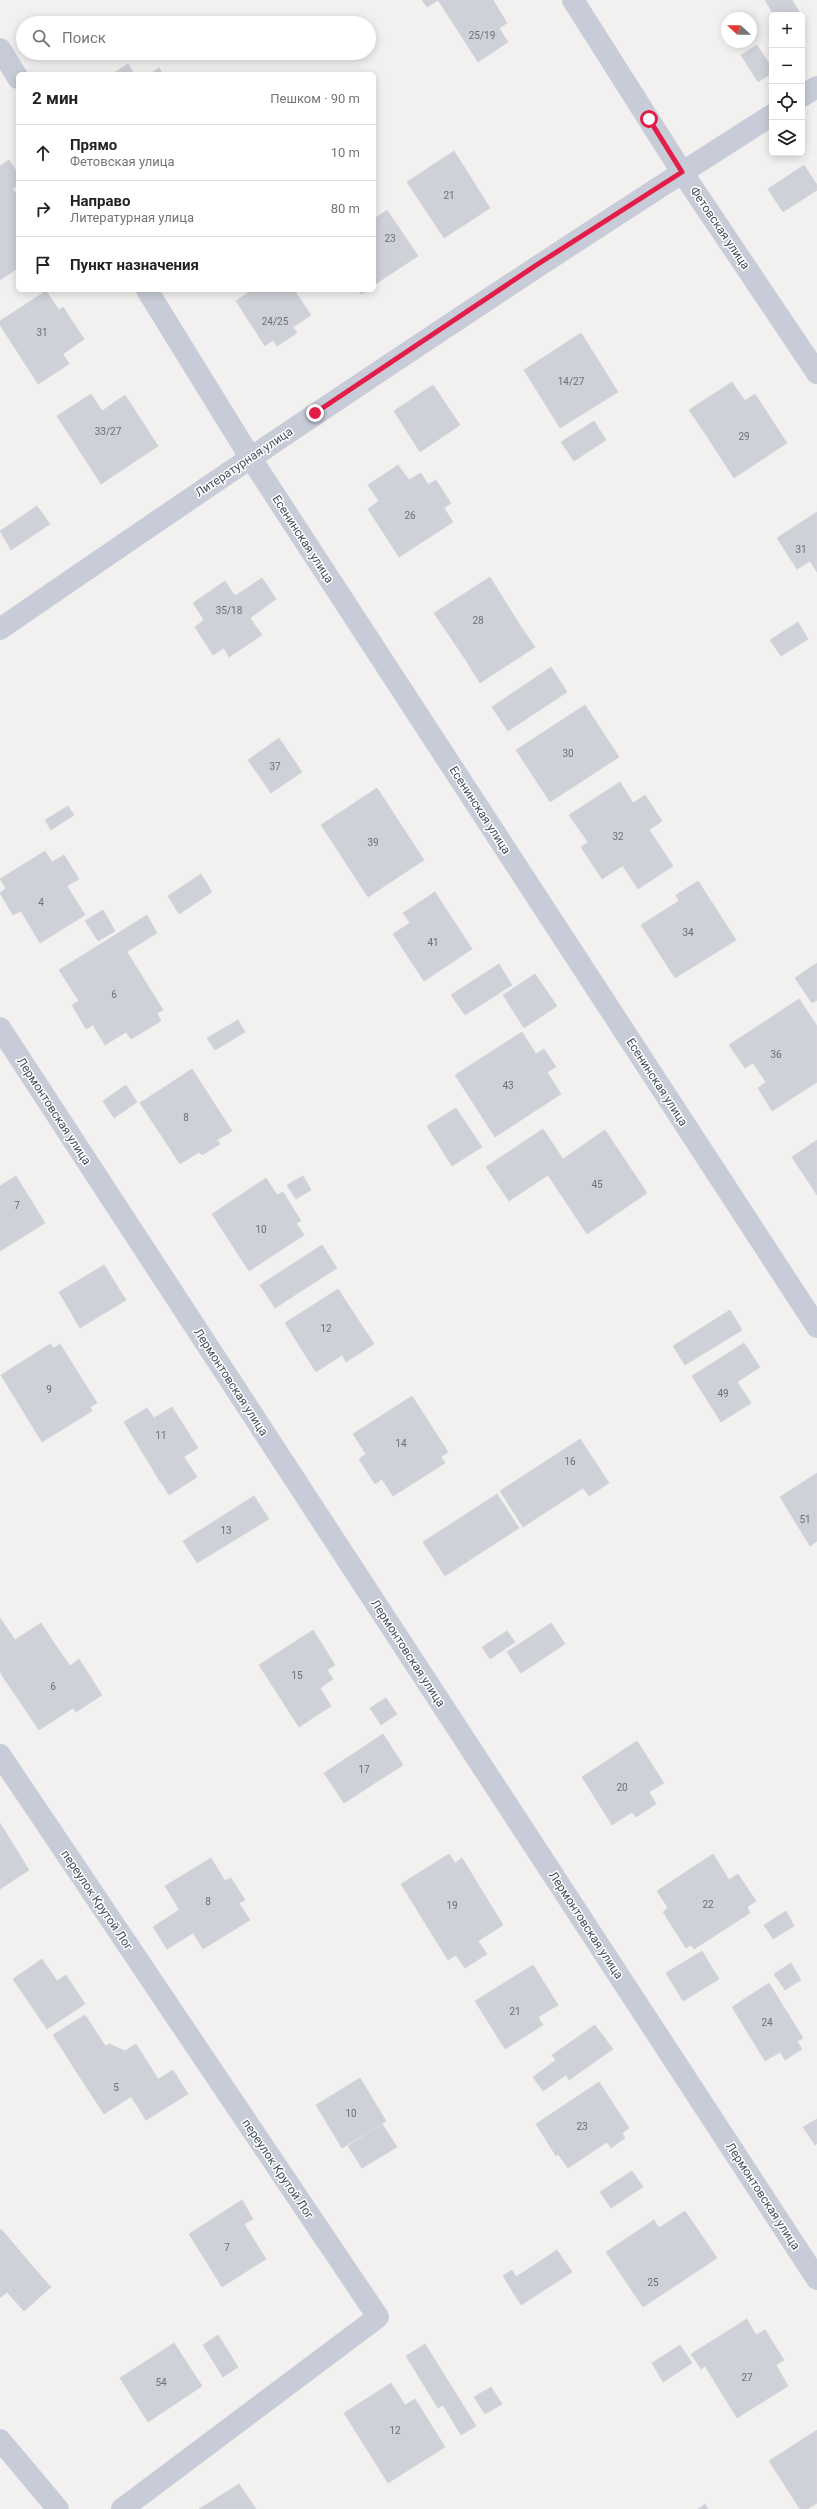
<!DOCTYPE html>
<html lang="ru">
<meta charset="utf-8">
<style>
body{margin:0;font-family:Roboto,sans-serif;background:#f6f6f6;color:#222}
.controls{position:absolute;right:12px;top:12px;display:grid;overflow:hidden;border-radius:6px;box-shadow:0 2px 10px #0003}
.controls button{width:36px;height:36px;display:grid;place-items:center;padding:0;border:0;border-bottom:1px solid #e0e0e0;background:#fff;color:#222;font:20px sans-serif}
.compass{position:absolute;left:721px;top:12px;width:36px;height:36px;border-radius:50%;background:#fff;box-shadow:0 2px 10px #0003;rotate:291deg}
.stop{position:absolute;width:12px;height:12px;margin:-9px;border:3px solid #e11d48;border-radius:50%;background:#fff}
.stop.end{background:#e11d48;border-color:#fff;box-shadow:0 1px 4px #0008}
.list{margin:0;padding:0;list-style:none}
h2{display:flex;justify-content:space-between;align-items:center;height:52px;margin:0;padding:0 16px;font-size:17px}
h2 small{font-size:13px;font-weight:400;color:#767676}
.list li{display:grid;grid-template-columns:26px 1fr auto;gap:12px;align-items:center;box-sizing:border-box;height:56px;padding:0 16px;border-top:1px solid #e0e0e0}
.list b{display:block;font-size:15px;white-space:nowrap}
.list p{margin:0;font-size:13px;white-space:nowrap;color:#767676}
.list em{font-size:13px;font-style:normal;color:#767676}
.icon{flex:none;width:22px;height:22px;fill:none;stroke:currentColor;stroke-width:2;stroke-linecap:round;stroke-linejoin:round}
.map{position:relative;flex:none;width:817px;height:2509px;overflow:hidden}
.search{position:absolute;background:#fff;box-shadow:0 2px 10px #0003;left:16px;top:16px;width:360px;height:44px;display:flex;align-items:center;gap:10px;box-sizing:border-box;padding:0 14px;border-radius:22px;color:#767676;font-size:15px}
.panel{position:absolute;background:#fff;box-shadow:0 2px 10px #0003;left:16px;top:72px;width:360px;height:220px;border-radius:6px}
.map>svg:first-child{display:block}
.building{fill:#cfd1d8;stroke:#d4d5dc}
.lines{fill:none;stroke-linecap:round;stroke-linejoin:round}
.minor{stroke:#c7ccd8;stroke-width:22}
.route{stroke:#e11d48;stroke-width:5}
.labels{text-anchor:middle;stroke-width:3;stroke-linejoin:round;paint-order:stroke}
.number-label{font-size:10px;fill:#6a6f7c}
.street-label{font-size:12px;fill:#484e5e;stroke:#fff}
</style>
<div class="map">
<svg width="817" height="2509" viewBox="0 0 817 2509">
<rect width="100%" height="100%" fill="#f3f1f0"/>
<g class="building">
<path d="M 422,0 L 438,0 L 427,7 Z"/>
<path d="M 438,0 L 493,0 L 507,23 L 499,28 L 508,42 L 478,62 Z"/>
<path d="M 765,0 L 792,0 L 801,15 L 774,15 Z"/>
<path d="M 757,45 L 772,68 L 772,73 L 758,82 L 741,55 Z"/>
<path d="M 128,64 L 134,74 L 112,74 Z"/>
<path d="M 159,68 L 163,74 L 150,74 Z"/>
<path d="M 454,151 L 490,208 L 444,238 L 407,182 Z"/>
<path d="M 9,160 L 18,174 L 18,185 L 0,197 L 0,166 Z"/>
<path d="M 804,165 L 817,185 L 817,190 L 783,212 L 768,189 Z"/>
<path d="M 12,189 L 18,195 L 18,268 L 0,280 L 0,197 Z"/>
<path d="M 387,210 L 418,256 L 374,285 L 374,219 Z"/>
<path d="M 252,290 L 294,290 L 311,315 L 293,327 L 297,333 L 277,346 L 273,340 L 265,346 L 236,301 Z"/>
<path d="M 358,290 L 367,290 L 361,294 Z"/>
<path d="M 46,291 L 59,310 L 63,307 L 84,339 L 63,354 L 69,364 L 38,384 L 0,325 L 0,321 Z"/>
<path d="M 581,333 L 618,392 L 560,428 L 524,370 Z"/>
<path d="M 732,382 L 745,401 L 702,429 L 689,410 Z"/>
<path d="M 433,385 L 460,425 L 420,452 L 394,411 Z"/>
<path d="M 91,394 L 102,411 L 125,395 L 158,446 L 101,484 L 57,416 Z"/>
<path d="M 755,394 L 787,443 L 734,478 L 702,429 Z"/>
<path d="M 594,421 L 606,440 L 574,461 L 561,442 Z"/>
<path d="M 398,465 L 409,480 L 421,473 L 428,485 L 436,480 L 451,503 L 444,508 L 453,522 L 399,557 L 368,509 L 379,501 L 368,485 Z"/>
<path d="M 37,506 L 50,524 L 11,550 L 0,531 Z"/>
<path d="M 817,512 L 817,572 L 810,561 L 797,569 L 777,538 Z"/>
<path d="M 490,577 L 521,627 L 467,662 L 434,613 Z"/>
<path d="M 262,578 L 276,599 L 250,618 L 262,635 L 229,657 L 224,648 L 213,655 L 195,627 L 204,620 L 193,603 L 225,581 L 235,596 Z"/>
<path d="M 798,622 L 808,639 L 781,656 L 770,640 Z"/>
<path d="M 521,627 L 535,647 L 480,683 L 467,662 Z"/>
<path d="M 551,667 L 567,692 L 508,731 L 492,707 Z"/>
<path d="M 585,705 L 619,757 L 550,802 L 516,750 Z"/>
<path d="M 279,738 L 302,772 L 271,793 L 248,760 Z"/>
<path d="M 620,782 L 633,803 L 645,795 L 662,821 L 649,830 L 658,843 L 602,879 L 581,847 L 588,842 L 569,815 Z"/>
<path d="M 377,788 L 424,860 L 368,897 L 321,825 Z"/>
<path d="M 68,806 L 74,815 L 51,830 L 45,820 Z"/>
<path d="M 658,843 L 673,866 L 638,889 L 623,866 Z"/>
<path d="M 45,851 L 52,862 L 64,855 L 79,879 L 67,886 L 85,915 L 40,943 L 21,911 L 13,915 L 0,893 L 6,888 L 0,879 Z"/>
<path d="M 201,874 L 212,892 L 179,914 L 168,896 Z"/>
<path d="M 698,881 L 736,940 L 675,978 L 641,925 L 679,901 L 676,895 Z"/>
<path d="M 435,892 L 472,949 L 424,981 L 393,934 L 410,923 L 403,913 Z"/>
<path d="M 103,910 L 115,931 L 98,941 L 85,921 Z"/>
<path d="M 147,915 L 157,933 L 70,987 L 59,970 Z"/>
<path d="M 127,952 L 163,1010 L 157,1013 L 161,1021 L 131,1039 L 126,1032 L 105,1045 L 93,1025 L 86,1029 L 72,1005 L 79,1001 L 70,987 Z"/>
<path d="M 817,963 L 817,1000 L 812,1003 L 795,978 Z"/>
<path d="M 499,964 L 512,985 L 465,1015 L 451,995 Z"/>
<path d="M 535,974 L 557,1006 L 524,1028 L 503,995 Z"/>
<path d="M 799,999 L 817,1026 L 817,1082 L 772,1111 L 758,1088 L 766,1082 L 753,1063 L 745,1068 L 729,1045 Z"/>
<path d="M 238,1020 L 245,1032 L 215,1050 L 207,1038 Z"/>
<path d="M 522,1032 L 536,1054 L 544,1049 L 556,1067 L 547,1072 L 561,1094 L 495,1137 L 455,1075 Z"/>
<path d="M 192,1069 L 232,1131 L 217,1140 L 220,1144 L 202,1155 L 199,1152 L 180,1164 L 140,1103 Z"/>
<path d="M 126,1085 L 137,1102 L 114,1118 L 103,1101 Z"/>
<path d="M 456,1108 L 482,1147 L 452,1166 L 427,1126 Z"/>
<path d="M 543,1129 L 563,1159 L 605,1130 L 647,1193 L 587,1234 L 548,1175 L 509,1201 L 486,1167 Z"/>
<path d="M 817,1140 L 817,1195 L 792,1157 Z"/>
<path d="M 16,1176 L 45,1223 L 0,1251 L 0,1186 Z"/>
<path d="M 303,1176 L 311,1190 L 296,1199 L 287,1185 Z"/>
<path d="M 266,1178 L 277,1195 L 283,1192 L 301,1221 L 296,1223 L 304,1235 L 249,1271 L 212,1214 Z"/>
<path d="M 322,1245 L 337,1268 L 275,1308 L 260,1285 Z"/>
<path d="M 104,1265 L 126,1300 L 80,1328 L 59,1292 Z"/>
<path d="M 338,1289 L 374,1344 L 346,1362 L 342,1355 L 316,1372 L 285,1323 Z"/>
<path d="M 730,1310 L 742,1330 L 685,1365 L 673,1346 Z"/>
<path d="M 744,1343 L 760,1367 L 737,1382 L 751,1403 L 721,1422 L 692,1376 Z"/>
<path d="M 50,1344 L 54,1348 L 60,1344 L 97,1403 L 90,1407 L 92,1411 L 42,1442 L 1,1375 Z"/>
<path d="M 412,1396 L 448,1452 L 441,1457 L 445,1463 L 393,1496 L 382,1479 L 375,1484 L 359,1459 L 366,1454 L 353,1434 Z"/>
<path d="M 172,1407 L 198,1448 L 156,1474 L 161,1483 L 124,1422 L 147,1408 L 154,1418 Z"/>
<path d="M 580,1439 L 609,1483 L 589,1496 L 583,1488 L 523,1527 L 500,1491 Z"/>
<path d="M 184,1457 L 197,1477 L 169,1495 L 156,1474 Z"/>
<path d="M 817,1473 L 817,1541 L 810,1546 L 780,1497 Z"/>
<path d="M 497,1494 L 519,1528 L 445,1576 L 423,1542 Z"/>
<path d="M 254,1496 L 269,1519 L 197,1563 L 183,1541 Z"/>
<path d="M 0,1618 L 15,1640 L 41,1623 L 54,1643 L 3,1677 L 0,1671 Z"/>
<path d="M 551,1623 L 565,1644 L 521,1673 L 507,1652 Z"/>
<path d="M 313,1630 L 335,1665 L 327,1670 L 333,1679 L 320,1688 L 331,1706 L 299,1727 L 259,1665 Z"/>
<path d="M 507,1631 L 515,1642 L 490,1659 L 482,1647 Z"/>
<path d="M 54,1643 L 70,1666 L 79,1659 L 102,1695 L 76,1712 L 73,1708 L 39,1730 L 3,1677 Z"/>
<path d="M 386,1698 L 397,1714 L 381,1725 L 370,1708 Z"/>
<path d="M 383,1734 L 403,1765 L 344,1803 L 324,1773 Z"/>
<path d="M 637,1741 L 664,1783 L 649,1792 L 656,1804 L 636,1817 L 632,1812 L 612,1825 L 582,1777 Z"/>
<path d="M 0,1823 L 29,1870 L 0,1889 Z"/>
<path d="M 449,1854 L 455,1863 L 462,1858 L 503,1925 L 478,1941 L 487,1954 L 465,1968 L 456,1955 L 448,1960 L 401,1884 Z"/>
<path d="M 713,1854 L 729,1880 L 738,1874 L 756,1901 L 747,1907 L 750,1913 L 694,1949 L 691,1945 L 686,1948 L 663,1912 L 668,1908 L 657,1891 Z"/>
<path d="M 211,1858 L 225,1881 L 231,1878 L 245,1900 L 239,1903 L 250,1920 L 203,1949 L 165,1886 Z"/>
<path d="M 179,1910 L 193,1933 L 167,1949 L 153,1927 Z"/>
<path d="M 786,1911 L 794,1926 L 773,1939 L 764,1925 Z"/>
<path d="M 702,1951 L 719,1979 L 683,2001 L 666,1973 Z"/>
<path d="M 42,1959 L 57,1981 L 66,1975 L 85,2004 L 47,2029 L 13,1979 Z"/>
<path d="M 791,1963 L 801,1980 L 785,1990 L 774,1974 Z"/>
<path d="M 533,1965 L 558,2005 L 538,2017 L 543,2025 L 505,2049 L 475,2001 Z"/>
<path d="M 769,1983 L 803,2038 L 797,2041 L 802,2049 L 785,2060 L 780,2052 L 765,2061 L 732,2007 Z"/>
<path d="M 85,2015 L 106,2047 L 74,2068 L 53,2035 Z"/>
<path d="M 595,2025 L 613,2049 L 569,2080 L 566,2075 L 543,2091 L 533,2077 L 556,2060 L 552,2055 Z"/>
<path d="M 109,2044 L 125,2051 L 136,2044 L 158,2079 L 104,2114 L 74,2068 Z"/>
<path d="M 173,2070 L 188,2094 L 146,2120 L 131,2096 Z"/>
<path d="M 360,2078 L 386,2121 L 342,2148 L 316,2105 Z"/>
<path d="M 599,2082 L 629,2128 L 622,2133 L 625,2138 L 611,2148 L 607,2142 L 568,2168 L 558,2154 L 556,2156 L 536,2124 Z"/>
<path d="M 817,2119 L 817,2143 L 815,2145 L 803,2127 Z"/>
<path d="M 382,2124 L 397,2147 L 362,2168 L 348,2146 Z"/>
<path d="M 632,2171 L 643,2187 L 611,2208 L 600,2192 Z"/>
<path d="M 242,2200 L 253,2219 L 244,2224 L 266,2259 L 222,2287 L 189,2234 Z"/>
<path d="M 685,2211 L 717,2258 L 643,2307 L 606,2252 L 654,2220 L 659,2228 Z"/>
<path d="M 1,2229 L 34,2268 L 0,2298 L 0,2230 Z"/>
<path d="M 557,2250 L 572,2272 L 521,2305 L 503,2276 L 512,2270 L 516,2277 Z"/>
<path d="M 34,2268 L 51,2287 L 24,2311 L 7,2292 Z"/>
<path d="M 747,2319 L 756,2335 L 765,2330 L 784,2360 L 776,2365 L 788,2386 L 737,2418 L 705,2366 L 701,2369 L 691,2354 Z"/>
<path d="M 218,2335 L 238,2367 L 223,2377 L 203,2345 Z"/>
<path d="M 174,2343 L 202,2386 L 148,2422 L 120,2378 Z"/>
<path d="M 425,2344 L 476,2426 L 461,2435 L 443,2405 L 438,2408 L 406,2356 Z"/>
<path d="M 680,2345 L 692,2363 L 663,2382 L 652,2363 Z"/>
<path d="M 391,2383 L 405,2405 L 415,2399 L 445,2447 L 388,2483 L 344,2413 Z"/>
<path d="M 491,2387 L 502,2404 L 485,2414 L 474,2397 Z"/>
<path d="M 817,2430 L 817,2503 L 807,2509 L 800,2509 L 769,2461 Z"/>
<path d="M 239,2484 L 256,2509 L 199,2509 Z"/>
<path d="M 705,2504 L 708,2509 L 698,2509 Z"/>
</g>
<g class="lines">
<g class="minor">
<path d="M 573,0 L 682,172 L 817,373"/>
<path d="M 0,49 L 18,78"/>
<path d="M 802,96 L 817,87"/>
<path d="M 147,290 L 250,457 L 817,1327"/>
<path d="M 0,629 C 254,454 511,281 772,115"/>
<path d="M 0,1028 L 817,2279"/>
<path d="M 0,1755 L 378,2317 L 122,2509"/>
<path d="M 0,2440 L 58,2509"/>
</g>
</g>
<g class="lines">
<path class="route" d="M 315,413 L 538,264 L 682,172 L 649,119"/>
</g>
<g class="labels">
<g class="number-label">
<text x="482" y="39">25/19</text>
<text x="449" y="199">21</text>
<text x="390" y="242">23</text>
<text x="275" y="325">24/25</text>
<text x="42" y="336">31</text>
<text x="571" y="385">14/27</text>
<text x="108" y="435">33/27</text>
<text x="744" y="440">29</text>
<text x="410" y="519">26</text>
<text x="801" y="553">31</text>
<text x="229" y="614">35/18</text>
<text x="478" y="624">28</text>
<text x="568" y="757">30</text>
<text x="275" y="770">37</text>
<text x="618" y="840">32</text>
<text x="373" y="846">39</text>
<text x="41" y="906">4</text>
<text x="688" y="936">34</text>
<text x="433" y="946">41</text>
<text x="114" y="998">6</text>
<text x="776" y="1058">36</text>
<text x="508" y="1089">43</text>
<text x="186" y="1121">8</text>
<text x="597" y="1188">45</text>
<text x="17" y="1209">7</text>
<text x="261" y="1233">10</text>
<text x="326" y="1332">12</text>
<text x="49" y="1393">9</text>
<text x="723" y="1397">49</text>
<text x="161" y="1439">11</text>
<text x="401" y="1447">14</text>
<text x="570" y="1465">16</text>
<text x="805" y="1523">51</text>
<text x="226" y="1534">13</text>
<text x="297" y="1679">15</text>
<text x="53" y="1690">6</text>
<text x="364" y="1773">17</text>
<text x="622" y="1791">20</text>
<text x="208" y="1905">8</text>
<text x="708" y="1908">22</text>
<text x="452" y="1909">19</text>
<text x="515" y="2015">21</text>
<text x="767" y="2026">24</text>
<text x="116" y="2091">5</text>
<text x="351" y="2117">10</text>
<text x="582" y="2130">23</text>
<text x="227" y="2251">7</text>
<text x="653" y="2286">25</text>
<text x="747" y="2381">27</text>
<text x="161" y="2386">54</text>
<text x="395" y="2434">12</text>
</g>
<g class="street-label">
<text transform="translate(720 228) rotate(56)" y="4">Фетовская улица</text>
<text transform="translate(244 462) rotate(-34)" y="4">Литературная улица</text>
<text transform="translate(303 539) rotate(57)" y="4">Есенинская улица</text>
<text transform="translate(480 810) rotate(57)" y="4">Есенинская улица</text>
<text transform="translate(657 1082) rotate(57)" y="4">Есенинская улица</text>
<text transform="translate(54 1111) rotate(57)" y="4">Лермонтовская улица</text>
<text transform="translate(231 1382) rotate(57)" y="4">Лермонтовская улица</text>
<text transform="translate(408 1653) rotate(57)" y="4">Лермонтовская улица</text>
<text transform="translate(97 1900) rotate(56)" y="4">переулок Крутой Лог</text>
<text transform="translate(586 1925) rotate(57)" y="4">Лермонтовская улица</text>
<text transform="translate(278 2169) rotate(56)" y="4">переулок Крутой Лог</text>
<text transform="translate(763 2196) rotate(57)" y="4">Лермонтовская улица</text>
</g>
</g>
</svg>
<div class="controls">
<button>+</button>
<button>−</button>
<button><svg class="icon" aria-label="locate" viewBox="0 0 24 24"><circle cx="12" cy="12" r="6"/><path d="M12 2v4M12 18v4M2 12h4M18 12h4"/></svg></button>
<button><svg class="icon" aria-label="layers" viewBox="0 0 24 24"><path d="M12 4l9 5-9 5-9-5zM3 14l9 5 9-5"/></svg></button>
</div>
<svg class="compass" viewBox="-18 -18 36 36"><path d="M0-13l5 13h-10z" fill="#e53935"/><path d="M0 13l5-13h-10z" fill="#767676"/></svg>
<div class="stop" style="left:649px;top:119px"></div>
<div class="stop end" style="left:315px;top:413px"></div>
<div class="search"><svg class="icon" aria-label="search" viewBox="0 0 24 24"><circle cx="10" cy="10" r="6"/><path d="M15 15l6 6"/></svg>Поиск</div>
<section class="panel">
<h2>2 мин<small>Пешком · 90 m</small></h2>
<ul class="list">
<li><svg class="icon" aria-label="ahead" viewBox="0 0 24 24"><path d="M12 20V5M6 11l6-6 6 6"/></svg><div><b>Прямо</b><p>Фетовская улица</p></div><em>10 m</em></li>
<li><svg class="icon" aria-label="right" viewBox="0 0 24 24"><path d="M7 20v-9h11M14 6l5 5-5 5"/></svg><div><b>Направо</b><p>Литературная улица</p></div><em>80 m</em></li>
<li><svg class="icon" aria-label="arrive" viewBox="0 0 24 24"><path d="M6 21V4h12l-3 4 3 4H6"/></svg><div><b>Пункт назначения</b></div></li>
</ul>
</section>
</div>
